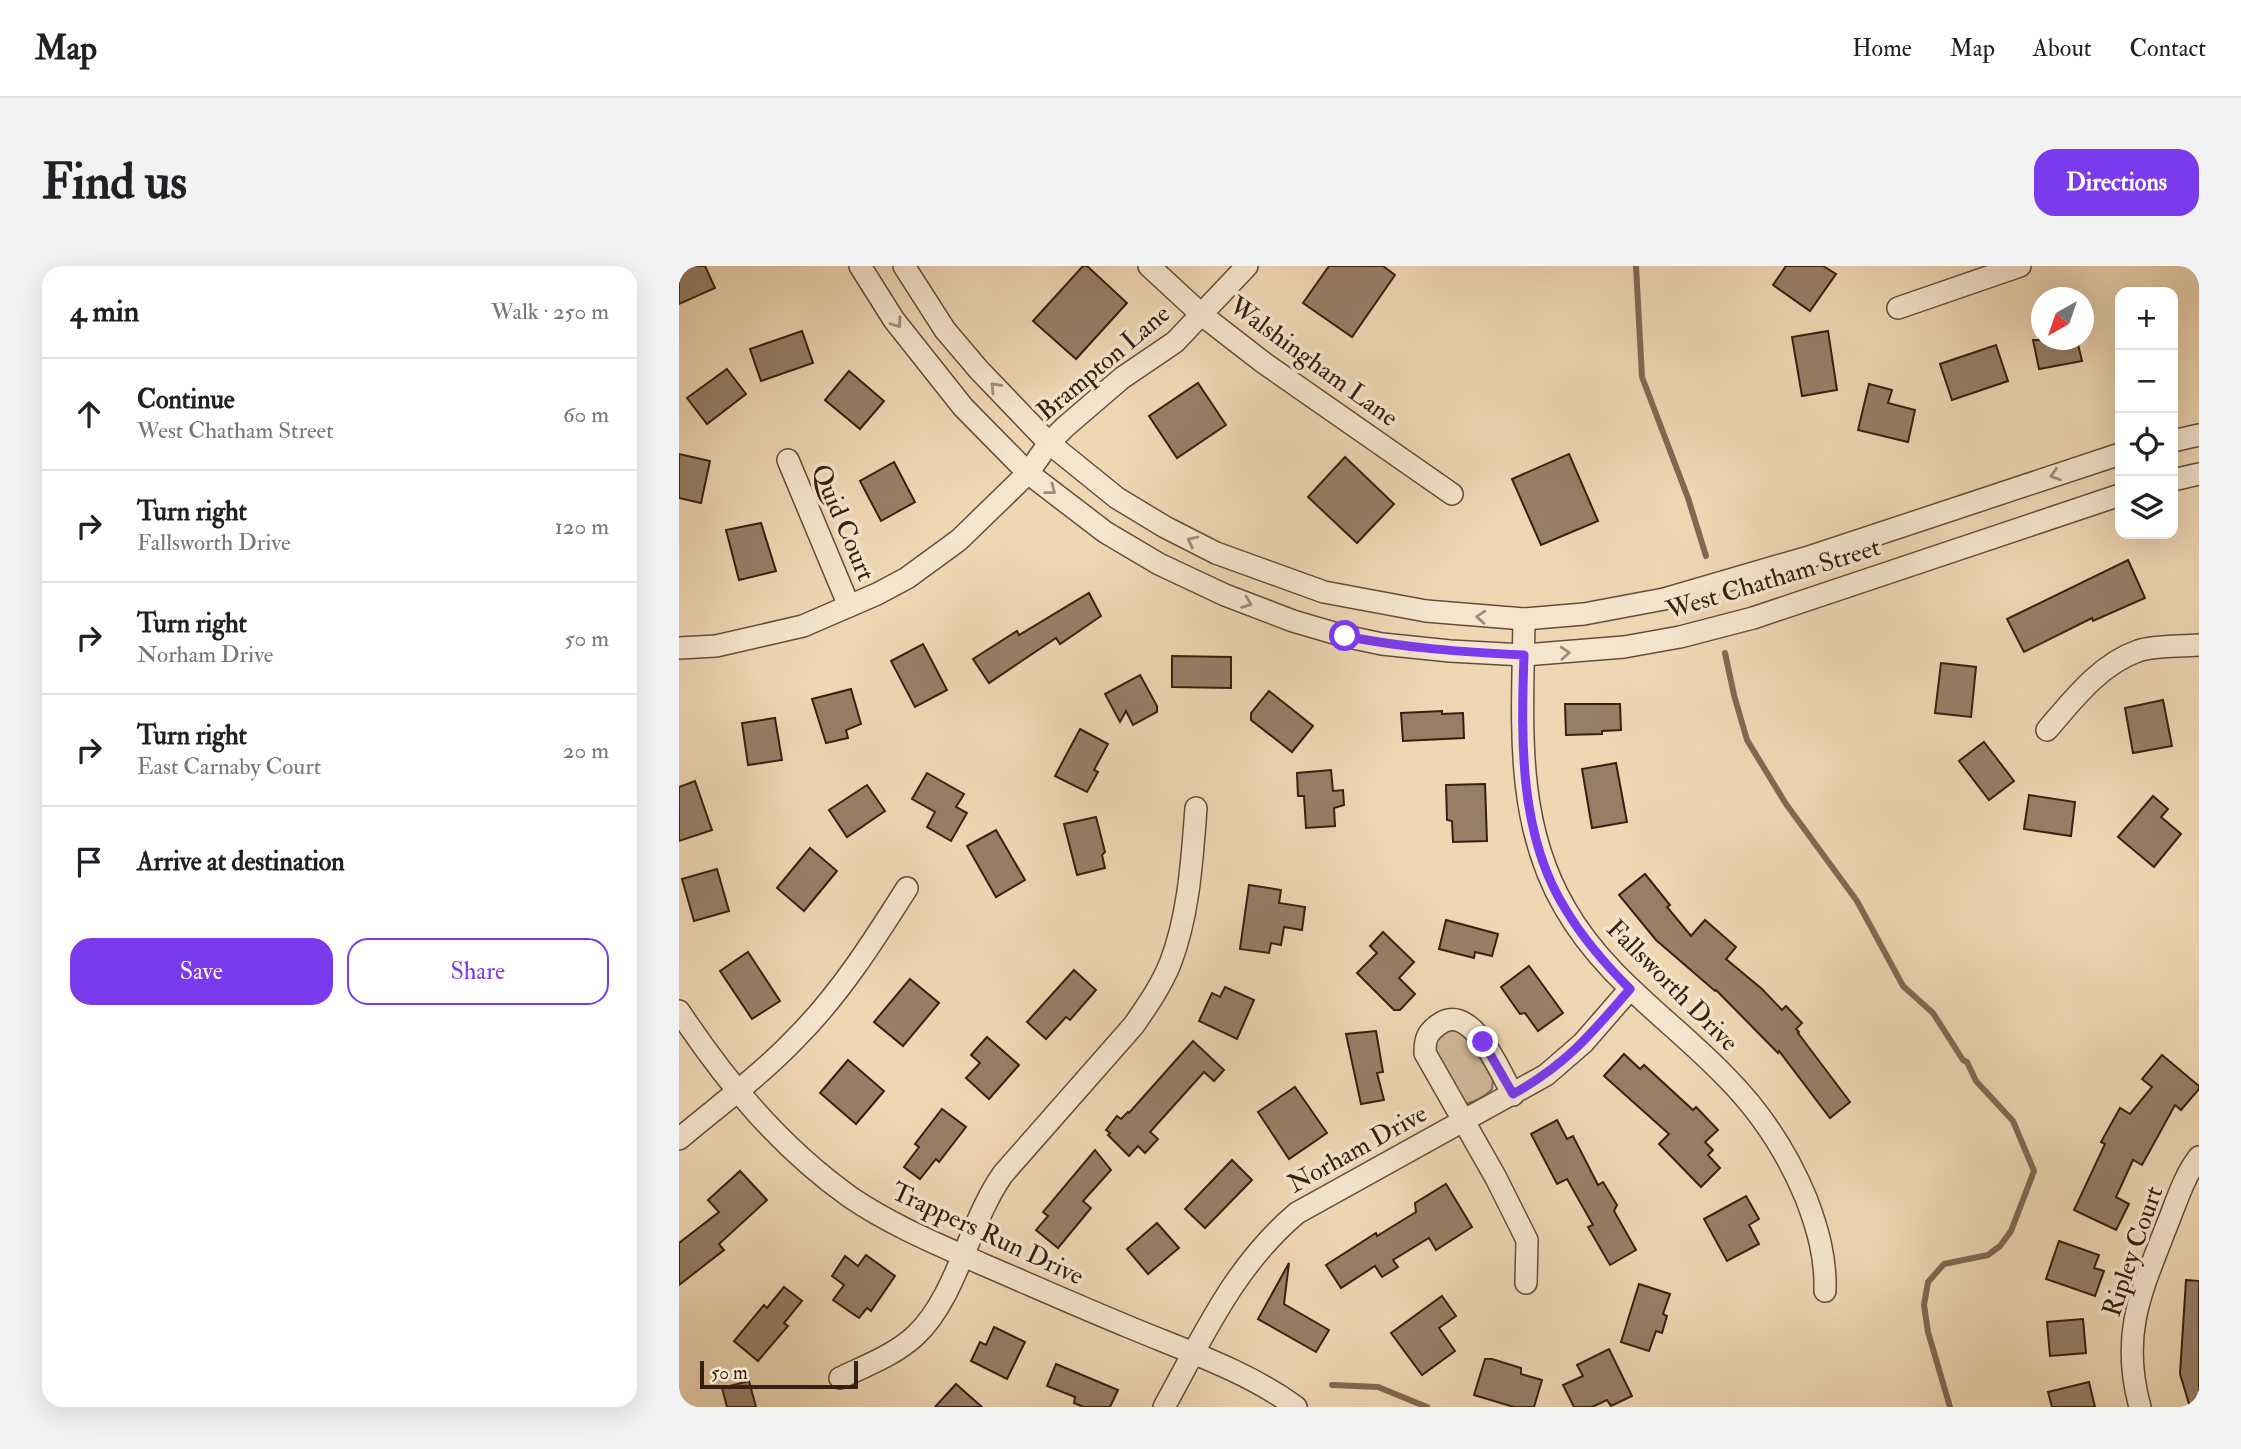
<!DOCTYPE html>
<meta charset="utf-8">
<style>
body{margin:0;font-family:"IM FELL Double Pica",serif;background:#f2f2f2;color:#202124}
.controls{position:absolute;right:21px;top:21px;display:grid;overflow:hidden;border-radius:14px;box-shadow:0 7px 28px #0002}
.controls button{width:63px;height:63px;display:grid;place-items:center;padding:0;border:0;border-bottom:2px solid #e0e0e0;background:#fff;color:#202124;font:35px sans-serif}
.compass{position:absolute;left:1352px;top:21px;width:63px;height:63px;border-radius:50%;background:#fff;box-shadow:0 7px 28px #0002;rotate:220deg}
.scale{position:absolute;left:21px;bottom:18px;width:158px;box-sizing:border-box;padding-left:7px;border:4px solid #362013;border-top:0;font-size:19px;line-height:24px;white-space:nowrap;color:#362013;-webkit-text-stroke:5px #f5e5ce;paint-order:stroke}
.stop{position:absolute;width:21px;height:21px;margin:-16px;border:5px solid #7c3aed;border-radius:50%;background:#fff}
.stop.end{background:#7c3aed;border-color:#fff;box-shadow:0 2px 7px #0008}
.list{margin:0;padding:0;list-style:none}
h2{display:flex;justify-content:space-between;align-items:center;height:91px;margin:0;padding:0 28px;font-size:30px}
h2 small{font-size:23px;font-weight:400;color:#757577}
.list li{display:grid;grid-template-columns:46px 1fr auto;gap:21px;align-items:center;box-sizing:border-box;height:112px;padding:0 28px;border-top:2px solid #e0e0e0}
.list b{display:block;font-size:26px;white-space:nowrap}
.list p{margin:0;font-size:23px;white-space:nowrap;color:#757577}
.list em{font-size:23px;font-style:normal;color:#757577}
.actions{display:flex;gap:14px;padding:21px 28px}
.actions a{flex:1;padding:16px 0;border:2px solid #7c3aed;border-radius:21px;text-align:center;font-size:24px;color:#7c3aed}
.actions .main{background:#7c3aed;color:#fff}
.icon{flex:none;width:38px;height:38px;fill:none;stroke:currentColor;stroke-width:2;stroke-linecap:round;stroke-linejoin:round}
.map{position:relative;flex:none;width:1520px;height:1141px;overflow:hidden;border-radius:21px}
header{display:flex;align-items:center;gap:42px;box-sizing:border-box;height:98px;padding:0 35px;background:#fff;border-bottom:2px solid #e0e0e0}
header strong{font-size:33px}
nav{display:flex;gap:38px;margin-inline-start:auto;font-size:24px}
.intro{display:flex;align-items:center;justify-content:space-between;box-sizing:border-box;height:168px;padding:0 42px}
h1{margin:0;font-size:49px}
.button{padding:18px 32px;border-radius:21px;background:#7c3aed;color:#fff;font-size:24px;font-weight:700}
main{display:flex;gap:42px;padding:0 42px}
aside{flex:1;background:#fff;border-radius:21px;box-shadow:0 7px 28px #0002}
.map>svg:first-child{display:block}
.green{fill:#d0b899;stroke:#836c56;stroke-width:2}
.lines{fill:none;stroke-linecap:round;stroke-linejoin:round}
.stream{stroke:#806953;stroke-width:6}
.building{fill:#977f67;stroke:#362013;stroke-width:2}
.minor-casing{stroke:#644e3b;stroke-width:24}
.minor{stroke:#f5e5ce;stroke-width:21}
.oneway{stroke:#9f8c7a}
.route{stroke:#7c3aed;stroke-width:9}
.labels{text-anchor:middle;stroke-width:7;stroke-linejoin:round;paint-order:stroke}
.street-label{font-size:26px;fill:#362013;stroke:#f5e5ce}
</style>
<header>
<strong>Map</strong>
<nav><a>Home</a><a>Map</a><a>About</a><a>Contact</a></nav>
</header>
<div class="intro"><h1>Find us</h1><a class="button">Directions</a></div>
<main>
<aside>
<h2>4 min<small>Walk · 250 m</small></h2>
<ul class="list">
<li><svg class="icon" aria-label="ahead" viewBox="0 0 24 24"><path d="M12 20V5M6 11l6-6 6 6"/></svg><div><b>Continue</b><p>West Chatham Street</p></div><em>60 m</em></li>
<li><svg class="icon" aria-label="right" viewBox="0 0 24 24"><path d="M7 20v-9h11M14 6l5 5-5 5"/></svg><div><b>Turn right</b><p>Fallsworth Drive</p></div><em>120 m</em></li>
<li><svg class="icon" aria-label="right" viewBox="0 0 24 24"><path d="M7 20v-9h11M14 6l5 5-5 5"/></svg><div><b>Turn right</b><p>Norham Drive</p></div><em>50 m</em></li>
<li><svg class="icon" aria-label="right" viewBox="0 0 24 24"><path d="M7 20v-9h11M14 6l5 5-5 5"/></svg><div><b>Turn right</b><p>East Carnaby Court</p></div><em>20 m</em></li>
<li><svg class="icon" aria-label="arrive" viewBox="0 0 24 24"><path d="M6 21V4h12l-3 4 3 4H6"/></svg><div><b>Arrive at destination</b></div></li>
</ul>
<div class="actions"><a class="main">Save</a><a>Share</a></div>
</aside>
<div class="map">
<svg width="1520" height="1141" viewBox="0 0 1520 1141">
<rect width="100%" height="100%" fill="#f0d7b4"/>
<filter id="stains"><feTurbulence type="fractalNoise" baseFrequency=".00286" numOctaves="4"/><feColorMatrix values="0 0 0 0 .2 0 0 0 0 .09 0 0 0 0 .02 0 0 0 .5 -.17"/></filter>
<radialGradient id="worn" r=".72"><stop offset=".6" stop-color="#630" stop-opacity="0"/><stop offset="1" stop-color="#630" stop-opacity=".3"/></radialGradient>
<path class="green" d="M 769,762 L 788,769 L 814,814 L 813,823 C 807,830 794,837 785,838 L 755,790 L 756,773 Z"/>
<g class="lines">
<g class="stream">
<path d="M 957,0 L 963,111 L 1009,232 L 1027,290"/>
<path d="M 1046,387 L 1055,429 L 1068,474 L 1107,538 L 1178,635 L 1224,720 L 1254,747 L 1284,794 L 1288,796 L 1297,815 L 1334,855 L 1355,905 L 1332,965 L 1321,980 L 1309,989 L 1265,998 L 1249,1016 L 1245,1039 L 1249,1066 L 1271,1141"/>
<path d="M 653,1119 L 699,1121 L 748,1141"/>
</g>
</g>
<g class="building">
<path d="M 11,0 L 26,0 L 36,22 L 0,38 L 0,5 Z"/>
<path d="M 404,0 L 408,0 L 448,37 L 397,93 L 354,55 Z"/>
<path d="M 650,0 L 704,0 L 716,9 L 673,71 L 624,37 Z"/>
<path d="M 1107,0 L 1144,0 L 1157,8 L 1131,45 L 1094,19 Z"/>
<path d="M 123,65 L 134,97 L 82,115 L 71,83 Z"/>
<path d="M 1149,65 L 1158,124 L 1123,130 L 1113,71 Z"/>
<path d="M 1354,74 L 1398,74 L 1403,95 L 1360,103 Z"/>
<path d="M 1317,79 L 1329,115 L 1273,134 L 1261,98 Z"/>
<path d="M 48,103 L 67,128 L 28,158 L 8,132 Z"/>
<path d="M 170,105 L 205,135 L 181,163 L 146,134 Z"/>
<path d="M 519,117 L 547,159 L 498,192 L 470,150 Z"/>
<path d="M 1190,118 L 1213,124 L 1209,137 L 1236,144 L 1229,176 L 1179,164 Z"/>
<path d="M 0,188 L 31,195 L 22,237 L 0,232 Z"/>
<path d="M 890,188 L 919,255 L 862,279 L 833,213 Z"/>
<path d="M 666,191 L 715,238 L 678,277 L 629,231 Z"/>
<path d="M 215,196 L 236,236 L 202,255 L 181,215 Z"/>
<path d="M 82,257 L 97,305 L 60,314 L 47,264 Z"/>
<path d="M 1449,294 L 1466,332 L 1414,355 L 1413,352 L 1345,386 L 1328,353 Z"/>
<path d="M 410,327 L 422,350 L 381,378 L 377,372 L 310,417 L 294,393 L 338,365 L 340,369 Z"/>
<path d="M 244,378 L 268,424 L 236,441 L 212,395 Z"/>
<path d="M 493,390 L 552,391 L 552,422 L 493,421 Z"/>
<path d="M 1262,397 L 1297,401 L 1292,451 L 1256,447 Z"/>
<path d="M 461,409 L 478,440 L 478,446 L 454,459 L 447,445 L 441,456 L 426,428 Z"/>
<path d="M 172,423 L 182,458 L 167,464 L 169,472 L 147,477 L 133,433 Z"/>
<path d="M 590,425 L 634,460 L 613,486 L 572,454 L 572,447 Z"/>
<path d="M 1484,434 L 1493,480 L 1454,487 L 1446,442 Z"/>
<path d="M 886,438 L 941,438 L 942,464 L 923,465 L 923,468 L 887,469 Z"/>
<path d="M 763,445 L 763,448 L 784,447 L 785,472 L 724,475 L 722,447 Z"/>
<path d="M 96,452 L 103,494 L 69,499 L 63,457 Z"/>
<path d="M 401,463 L 429,478 L 415,504 L 419,506 L 408,526 L 376,510 Z"/>
<path d="M 1305,476 L 1335,515 L 1310,534 L 1280,495 Z"/>
<path d="M 937,497 L 948,556 L 913,562 L 903,503 Z"/>
<path d="M 652,504 L 654,525 L 664,524 L 665,539 L 655,542 L 656,560 L 627,562 L 625,530 L 619,530 L 618,507 Z"/>
<path d="M 248,507 L 285,528 L 277,541 L 288,547 L 272,575 L 248,561 L 256,546 L 233,533 Z"/>
<path d="M 16,515 L 33,564 L 0,575 L 0,521 Z"/>
<path d="M 806,518 L 808,575 L 774,576 L 773,555 L 768,554 L 767,519 Z"/>
<path d="M 188,519 L 206,545 L 168,571 L 150,544 Z"/>
<path d="M 1350,529 L 1396,536 L 1392,570 L 1345,563 Z"/>
<path d="M 1474,530 L 1489,543 L 1482,551 L 1502,568 L 1475,601 L 1439,571 Z"/>
<path d="M 417,551 L 426,586 L 423,589 L 426,602 L 398,609 L 385,558 Z"/>
<path d="M 317,564 L 346,614 L 317,631 L 288,580 Z"/>
<path d="M 131,582 L 158,605 L 125,645 L 98,622 Z"/>
<path d="M 38,603 L 50,645 L 15,655 L 3,613 Z"/>
<path d="M 966,608 L 991,639 L 988,641 L 1012,670 L 1026,654 L 1057,681 L 1047,693 L 1083,723 L 1103,744 L 1107,740 L 1123,757 L 1117,763 L 1120,766 L 1119,767 L 1171,836 L 1151,852 L 1100,785 L 1099,787 L 1037,724 L 1036,725 L 977,674 L 940,629 Z"/>
<path d="M 570,619 L 602,624 L 600,637 L 626,641 L 623,664 L 605,661 L 602,679 L 592,677 L 590,687 L 561,683 Z"/>
<path d="M 767,654 L 819,668 L 813,690 L 796,686 L 795,692 L 760,683 Z"/>
<path d="M 704,666 L 735,696 L 720,712 L 736,728 L 721,744 L 715,744 L 678,707 L 698,687 L 691,680 Z"/>
<path d="M 69,686 L 101,735 L 73,753 L 41,705 Z"/>
<path d="M 850,700 L 884,747 L 859,765 L 846,747 L 841,748 L 822,721 Z"/>
<path d="M 395,704 L 417,724 L 391,754 L 387,751 L 367,773 L 348,756 Z"/>
<path d="M 231,713 L 260,737 L 224,780 L 195,756 Z"/>
<path d="M 546,721 L 575,734 L 558,773 L 520,755 L 533,727 L 541,731 Z"/>
<path d="M 697,765 L 704,806 L 698,807 L 705,834 L 682,838 L 667,768 Z"/>
<path d="M 308,771 L 340,799 L 310,833 L 287,812 L 301,797 L 292,789 Z"/>
<path d="M 514,775 L 545,804 L 535,815 L 525,806 L 471,866 L 479,873 L 466,887 L 459,880 L 450,890 L 429,869 L 431,867 L 427,864 L 438,850 L 442,853 L 449,846 L 450,847 Z"/>
<path d="M 945,788 L 961,803 L 965,799 L 1014,844 L 1017,841 L 1039,864 L 1026,876 L 1034,884 L 1029,889 L 1041,902 L 1022,921 L 980,878 L 990,868 L 925,810 Z"/>
<path d="M 1483,789 L 1520,820 L 1520,823 L 1502,844 L 1496,839 L 1463,899 L 1454,894 L 1437,931 L 1450,938 L 1437,964 L 1395,944 L 1426,878 L 1422,876 L 1441,842 L 1451,848 L 1473,821 L 1463,813 Z"/>
<path d="M 169,794 L 205,825 L 177,858 L 141,827 Z"/>
<path d="M 616,821 L 648,867 L 610,893 L 579,846 Z"/>
<path d="M 263,843 L 287,861 L 260,896 L 257,893 L 241,913 L 225,901 L 240,881 L 236,878 Z"/>
<path d="M 878,854 L 888,873 L 894,870 L 919,919 L 924,916 L 938,939 L 935,945 L 957,984 L 931,999 L 909,961 L 914,959 L 888,913 L 878,918 L 852,868 Z"/>
<path d="M 416,884 L 432,904 L 404,935 L 412,942 L 379,982 L 357,964 L 369,950 L 364,946 Z"/>
<path d="M 553,894 L 573,914 L 526,962 L 506,943 Z"/>
<path d="M 61,905 L 88,934 L 40,978 L 45,984 L 0,1019 L 0,977 L 40,946 L 29,934 Z"/>
<path d="M 767,918 L 793,961 L 757,984 L 750,972 L 714,994 L 719,1001 L 703,1011 L 696,1000 L 662,1022 L 647,999 L 697,967 L 698,970 L 737,946 L 736,937 Z"/>
<path d="M 1067,930 L 1080,953 L 1070,959 L 1080,978 L 1048,995 L 1025,953 Z"/>
<path d="M 478,957 L 500,982 L 469,1008 L 448,983 Z"/>
<path d="M 1380,975 L 1420,989 L 1415,1002 L 1425,1005 L 1416,1030 L 1367,1013 Z"/>
<path d="M 187,989 L 216,1010 L 192,1045 L 188,1042 L 180,1052 L 154,1034 L 165,1019 L 153,1010 L 166,990 L 179,1000 Z"/>
<path d="M 610,997 L 605,1038 L 650,1064 L 637,1086 L 579,1053 Z"/>
<path d="M 1507,1014 L 1520,1015 L 1520,1141 L 1511,1141 L 1501,1108 Z"/>
<path d="M 960,1018 L 991,1028 L 984,1048 L 988,1050 L 983,1067 L 977,1065 L 970,1085 L 942,1076 Z"/>
<path d="M 105,1021 L 123,1035 L 105,1057 L 109,1060 L 79,1095 L 55,1075 L 85,1039 L 88,1042 Z"/>
<path d="M 763,1030 L 777,1050 L 760,1062 L 776,1085 L 743,1109 L 712,1067 Z"/>
<path d="M 1404,1053 L 1407,1087 L 1371,1090 L 1368,1056 Z"/>
<path d="M 315,1061 L 346,1076 L 328,1113 L 292,1095 L 301,1076 L 307,1079 Z"/>
<path d="M 930,1083 L 953,1130 L 932,1140 L 928,1134 L 913,1141 L 895,1141 L 884,1119 L 904,1110 L 898,1099 Z"/>
<path d="M 806,1093 L 813,1093 L 842,1102 L 842,1108 L 863,1114 L 855,1141 L 835,1141 L 795,1129 Z"/>
<path d="M 377,1098 L 439,1124 L 431,1141 L 405,1141 L 395,1137 L 396,1131 L 368,1120 Z"/>
<path d="M 70,1115 L 77,1141 L 48,1141 L 43,1122 Z"/>
<path d="M 1410,1116 L 1416,1141 L 1373,1141 L 1369,1126 Z"/>
<path d="M 277,1118 L 303,1141 L 256,1141 Z"/>
</g>
<g class="lines">
<g class="minor-casing">
<g id="minor">
<path d="M 181,0 L 215,54 L 284,141 L 349,207 L 426,266 L 480,298 L 546,329 L 614,355 L 665,370 L 703,378 L 771,385 L 845,389 L 945,381 L 1001,371 L 1074,352 L 1441,229"/>
<path d="M 225,0 L 266,64 L 300,104 L 370,177 L 438,232 L 486,261 L 537,287 L 645,326 L 747,345 L 845,353 L 905,348 L 985,333 L 1133,290 L 1441,188"/>
<path d="M 470,0 L 523,49 L 585,97 L 773,228"/>
<path d="M 1219,42 L 1341,0"/>
<path d="M 1494,175 L 1520,169"/>
<path d="M 109,194 L 170,340"/>
<path d="M 1494,214 L 1520,208"/>
<path d="M 845,353 C 844,451 834,554 886,642 C 925,711 992,754 1046,810 C 1081,845 1108,886 1127,932 C 1139,963 1147,992 1146,1025"/>
<path d="M 0,382 L 37,380 L 124,360 L 198,328 L 228,312 L 280,274 L 349,207 L 370,177 L 386,161 L 443,112 L 496,76 L 568,0"/>
<path d="M 1368,464 C 1393,435 1421,398 1459,385 C 1478,379 1501,381 1520,379"/>
<path d="M 0,745 C 47,816 101,881 171,931 C 212,959 258,978 303,998 C 352,1019 401,1041 450,1061 C 507,1085 566,1104 617,1141"/>
<path d="M 834,829 C 821,806 792,733 759,759 C 748,767 746,773 746,787 L 817,912 L 848,974 L 847,1017"/>
<path d="M 0,873 C 39,840 82,809 117,772 C 161,728 195,674 228,622"/>
<path d="M 161,1112 C 186,1100 216,1089 237,1069 C 278,1030 290,956 324,908 L 455,759 C 468,740 482,720 491,698 C 510,649 513,594 517,542"/>
<path d="M 485,1141 C 524,1071 555,1000 618,947 L 867,809 L 904,777 L 951,723"/>
<path d="M 1461,1141 C 1441,1068 1462,1026 1488,959 C 1497,937 1505,910 1520,891"/>
</g>
</g>
<use href="#minor" class="minor"/>
</g>
<defs><path id="oneway-chevron" d="M-2-3.5L2.5 0L-2 3.5" fill="none" stroke-width="1.6" stroke-linecap="round" stroke-linejoin="round" transform="scale(1.75)"/></defs>
<g class="oneway">
<use href="#oneway-chevron" transform="translate(218 57) rotate(54)"/>
<use href="#oneway-chevron" transform="translate(316 121) rotate(-134)"/>
<use href="#oneway-chevron" transform="translate(1376 209) rotate(162)"/>
<use href="#oneway-chevron" transform="translate(372 224) rotate(38)"/>
<use href="#oneway-chevron" transform="translate(513 275) rotate(-153)"/>
<use href="#oneway-chevron" transform="translate(568 337) rotate(21)"/>
<use href="#oneway-chevron" transform="translate(802 351) rotate(-176)"/>
<use href="#oneway-chevron" transform="translate(886 387) rotate(-3)"/>
</g>
<g class="lines">
<path class="route" d="M 666,370 C 725,382 784,386 845,389 C 842,474 840,570 887,644 C 905,674 927,699 951,723 C 912,768 887,799 834,828 L 804,776"/>
</g>
<g class="labels">
<g class="street-label">
<text transform="translate(635 95) rotate(36)" y="9">Walshingham Lane</text>
<text transform="translate(424 96) rotate(-40)" y="9">Brampton Lane</text>
<text transform="translate(165 256) rotate(67)" y="9">Quid Court</text>
<text transform="translate(1094 312) rotate(-17)" y="9">West Chatham Street</text>
<text transform="translate(994 719) rotate(45)" y="9">Fallsworth Drive</text>
<text transform="translate(678 882) rotate(-29)" y="9">Norham Drive</text>
<text transform="translate(309 967) rotate(25)" y="9">Trappers Run Drive</text>
<text transform="translate(1453 985) rotate(-71)" y="9">Ripley Court</text>
</g>
</g>
<rect width="100%" height="100%" filter="url(#stains)"/>
<rect width="100%" height="100%" fill="url(#worn)"/>
</svg>
<div class="controls">
<button>+</button>
<button>−</button>
<button><svg class="icon" aria-label="locate" viewBox="0 0 24 24"><circle cx="12" cy="12" r="6"/><path d="M12 2v4M12 18v4M2 12h4M18 12h4"/></svg></button>
<button><svg class="icon" aria-label="layers" viewBox="0 0 24 24"><path d="M12 4l9 5-9 5-9-5zM3 14l9 5 9-5"/></svg></button>
</div>
<svg class="compass" viewBox="-18 -18 36 36"><path d="M0-13l5 13h-10z" fill="#e53935"/><path d="M0 13l5-13h-10z" fill="#757577"/></svg>
<div class="scale">50 m</div>
<div class="stop" style="left:666px;top:370px"></div>
<div class="stop end" style="left:804px;top:776px"></div>
</div>
</main>
